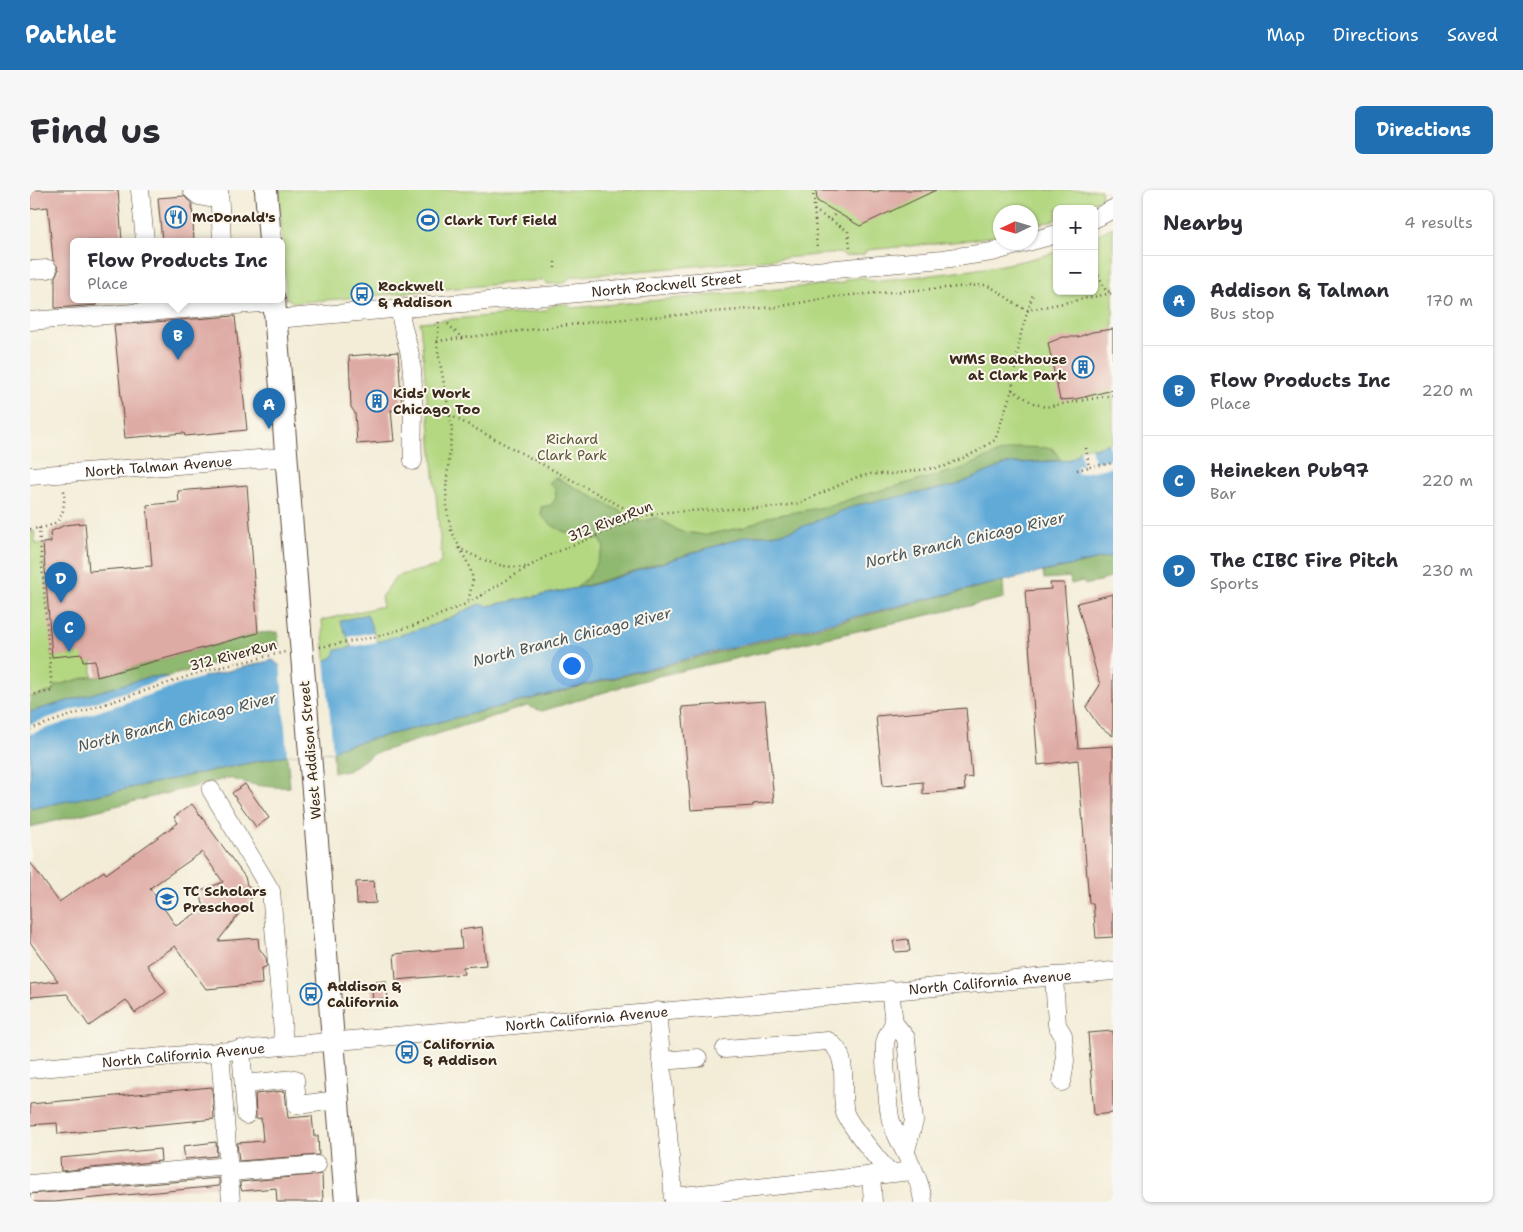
<!DOCTYPE html>
<meta charset="utf-8">
<style>
body{margin:0;font-family:"Shantell Sans",sans-serif;background:#f7f7f7;color:#2b2b33}
.controls{position:absolute;right:15px;top:15px;display:grid;overflow:hidden;border-radius:8px;box-shadow:0 1px 4px #0004}
.controls button{width:45px;height:45px;display:grid;place-items:center;padding:0;border:0;border-bottom:1px solid #e1e1e2;background:#fff;color:#2b2b33;font:25px sans-serif}
.compass{position:absolute;left:963px;top:15px;width:45px;height:45px;border-radius:50%;background:#fff;box-shadow:0 1px 4px #0004;rotate:266deg}
.you{position:absolute;left:541px;top:475px;width:18px;height:18px;margin:-12px;border:4px solid #fff;border-radius:50%;background:#1a73e8;box-shadow:0 0 0 8px #1a73e833}
.badge{display:grid;place-items:center;width:32px;height:32px;border-radius:50%;background:#1f6fb2;color:#fff;font-size:16px;font-weight:700}
.pin{position:absolute;translate:-50% -41px;filter:drop-shadow(0 1px 2px #0008)}
.pin::after{content:'';position:absolute;top:26px;width:18px;height:15px;background:inherit;clip-path:polygon(0 0,100% 0,50% 100%)}
.popup{position:absolute;left:40px;top:48px;width:215px;height:65px;box-sizing:border-box;display:grid;place-content:center;border-radius:8px;background:#fff;filter:drop-shadow(0 1px 4px #0005);font-size:16px;white-space:nowrap;color:#7c7c81}
.popup b{font-size:19px;color:#2b2b33}
.popup::after{content:'';position:absolute;left:50%;top:100%;margin-left:-10px;border:10px solid transparent;border-top-color:#fff}
.list{margin:0;padding:0;list-style:none}
h2{display:flex;justify-content:space-between;align-items:center;height:65px;margin:0;padding:0 20px;font-size:21px}
h2 small{font-size:16px;font-weight:400;color:#7c7c81}
.list li{display:grid;grid-template-columns:32px 1fr auto;gap:15px;align-items:center;box-sizing:border-box;height:90px;padding:0 20px;border-top:1px solid #e1e1e2}
.list b{display:block;font-size:19px;white-space:nowrap}
.list p{margin:0;font-size:16px;white-space:nowrap;color:#7c7c81}
.list em{font-size:16px;font-style:normal;color:#7c7c81}
.map{position:relative;flex:none;width:1083px;height:1012px;overflow:hidden;border-radius:8px}
header{display:flex;align-items:center;gap:30px;box-sizing:border-box;height:70px;padding:0 25px;background:#1f6fb2;color:#fff}
header strong{font-size:24px}
nav{display:flex;gap:28px;margin-inline-start:auto;font-size:18px}
.intro{display:flex;align-items:center;justify-content:space-between;box-sizing:border-box;height:120px;padding:0 30px}
h1{margin:0;font-size:35px}
.button{padding:12px 22px;border-radius:8px;background:#1f6fb2;color:#fff;font-size:18px;font-weight:700}
main{display:flex;gap:30px;padding:0 30px}
aside{flex:1;background:#fff;border-radius:8px;box-shadow:0 1px 4px #0004}
.map>svg:first-child{display:block}
.green{fill:#b4d882;stroke:#788150}
.forest{fill:#8fb870;stroke:#657147}
.water{fill:#60aad8;stroke:#4e6a7b}
.pier{fill:#f3edd8}
.building{fill:#deaba4;fill-rule:evenodd}
.lines{fill:none;stroke-linecap:round;stroke-linejoin:round}
.minor-casing{stroke:#57473a;stroke-width:19}
.major-casing{stroke:#57473a;stroke-width:24}
.path{stroke:#57473a;stroke-width:2.5;stroke-dasharray:1 4;stroke-linecap:butt}
.minor{stroke:#fff;stroke-width:18}
.major{stroke:#fff;stroke-width:22}
.major-bridge-casing{stroke:#57473a;stroke-width:24;stroke-linecap:butt}
.major-bridge{stroke:#fff;stroke-width:22}
.labels{text-anchor:middle;stroke-width:4;stroke-linejoin:round;paint-order:stroke}
.poi-label{font-size:14px;font-weight:bold;fill:#3b2a1e;stroke:#fbf7ec;text-anchor:start}
.street-label{font-size:14px;fill:#3b2a1e;stroke:#fbf7ec}
.park-label{font-size:14px;fill:#595637;stroke:#fbf7ec}
.water-label{font-size:15px;font-style:italic;fill:#48575f;stroke:#fbf7ec}
</style>
<header>
<strong>Pathlet</strong>
<nav><a>Map</a><a>Directions</a><a>Saved</a></nav>
</header>
<div class="intro"><h1>Find us</h1><a class="button">Directions</a></div>
<main>
<div class="map">
<svg width="1083" height="1012" viewBox="0 0 1083 1012">
<rect width="100%" height="100%" fill="#fbf7ec"/>
<filter id="ink" filterUnits="userSpaceOnUse"><feTurbulence type="fractalNoise" baseFrequency=".02" numOctaves="2"/><feDisplacementMap in="SourceGraphic" scale="10" xChannelSelector="R" yChannelSelector="G"/><feConvolveMatrix kernelMatrix="1 2 1 2 8 2 1 2 1" color-interpolation-filters="sRGB"/></filter>
<filter id="wash" filterUnits="userSpaceOnUse"><feTurbulence type="fractalNoise" baseFrequency=".0096" numOctaves="4" result="noise"/><feDisplacementMap in="SourceGraphic" scale="20" xChannelSelector="R" yChannelSelector="G"/><feGaussianBlur stdDeviation="1.12" result="paint"/><feColorMatrix in="noise" values="0 0 0 0 0 0 0 0 0 0 0 0 0 0 0 0 0 1.4 0 .05"/><feComposite in="paint" operator="in"/></filter>
<g filter="url(#wash)">
<rect width="100%" height="100%" fill="#f3edd8"/>
<g class="green">
<path d="M 249,0 L 1071,0 L 1072,8 L 1050,19 L 1027,19 L 1027,29 L 1001,37 L 1001,22 L 971,22 L 970,45 L 933,51 L 837,60 L 833,65 L 815,66 L 810,63 L 540,87 L 535,93 L 518,94 L 513,90 L 264,113 L 256,108 Z"/>
<path d="M 1083,37 L 1083,252 L 1064,258 L 1061,257 L 1039,270 L 562,395 L 456,416 L 449,414 L 409,433 L 295,471 L 292,430 L 353,416 L 351,407 L 367,386 L 407,376 L 412,370 L 390,132 L 515,121 C 521,114 528,114 537,114 L 542,118 L 813,93 L 816,89 L 835,87 L 840,91 C 903,85 965,80 1027,62 L 1027,101 L 1064,101 L 1064,46 Z"/>
<path d="M 55,333 L 65,471 L 62,472 L 62,486 L 24,496 L 24,501 L 0,507 L 0,342 L 4,341 L 6,354 L 20,352 L 20,342 L 35,335 Z"/>
</g>
<g class="forest">
<path d="M 989,257 L 1022,258 L 1031,270 L 976,274 L 924,296 L 827,315 L 766,339 L 748,344 L 717,346 L 545,399 L 560,385 L 574,358 L 571,350 C 548,347 526,343 511,325 L 511,317 L 521,315 L 526,308 L 525,299 L 519,293 L 525,287 L 611,332 L 627,327 L 649,341 L 675,345 L 715,337 L 737,327 L 800,316 L 829,306 L 931,279 L 963,265 Z"/>
<path d="M 1083,366 L 1083,387 L 1055,395 L 1053,391 L 1041,394 L 1040,387 L 1014,389 L 1013,382 Z"/>
<path d="M 973,391 L 974,408 L 628,486 L 512,521 L 497,516 L 343,564 L 318,581 L 304,582 L 303,562 L 310,557 Z"/>
<path d="M 248,442 L 249,459 L 170,477 L 137,487 L 119,487 L 0,522 L 0,507 L 24,501 L 24,496 L 62,486 L 67,487 L 227,443 Z"/>
<path d="M 257,565 L 260,597 C 239,598 219,595 199,588 L 0,637 L 0,619 Z"/>
</g>
<path class="water" d="M 1083,252 L 1083,366 C 824,423 567,493 310,557 L 303,562 L 257,565 L 0,619 L 0,522 L 119,487 L 173,487 L 243,470 L 251,477 L 295,473 L 295,471 L 304,466 L 306,460 L 322,457 L 310,431 L 337,424 L 347,452 L 409,433 L 449,414 L 457,416 L 562,395 L 717,346 L 748,344 L 766,339 L 827,315 L 924,296 L 976,274 L 1039,270 L 1047,265 L 1050,259 L 1061,257 L 1064,258 Z"/>
<g class="pier">
<path d="M 1083,252 L 1083,277 L 1048,284 L 1047,276 L 1053,275 L 1050,259 L 1061,257 L 1064,272 L 1082,269 L 1079,253 Z"/>
<path d="M 343,442 L 347,452 L 322,457 L 318,447 Z"/>
<path d="M 295,468 L 303,562 L 257,565 L 250,472 L 253,475 L 292,471 Z"/>
<path d="M 145,485 L 172,485 L 173,487 L 0,544 L 0,534 Z"/>
</g>
<g id="blocks">
<g class="building">
<path d="M 0,0 L 88,0 L 92,51 L 44,51 L 44,109 L 67,109 L 67,115 L 25,118 L 25,87 L 29,79 L 23,70 L 18,17 L 0,19 Z"/>
<path d="M 786,0 L 839,0 L 844,3 L 851,0 L 906,0 L 830,36 L 787,11 Z"/>
<path d="M 154,6 L 162,14 L 164,51 L 132,51 L 128,8 Z"/>
<path d="M 205,126 L 217,240 L 155,246 L 154,243 L 95,248 L 84,135 Z"/>
<path d="M 1083,139 L 1083,200 L 1046,209 L 1030,210 L 1018,153 L 1033,147 L 1048,147 L 1062,142 Z"/>
<path d="M 368,162 L 372,220 L 361,220 L 364,251 L 327,254 L 325,223 L 321,217 L 319,166 Z"/>
<path d="M 217,295 L 228,443 L 67,487 L 65,471 L 53,472 L 52,464 L 22,467 L 13,353 L 21,352 L 20,342 L 35,335 L 55,333 L 59,381 L 122,376 L 117,315 L 149,312 L 148,301 Z"/>
<path d="M 1020,393 L 1034,393 L 1048,558 L 1083,556 L 1083,747 L 1066,748 L 1063,713 L 1059,713 L 1048,570 L 1008,575 L 995,401 L 1021,399 Z"/>
<path d="M 1083,404 L 1083,546 L 1068,535 L 1056,517 L 1070,495 L 1047,413 Z"/>
<path d="M 735,511 L 744,612 L 723,614 L 723,616 L 661,620 L 652,517 Z"/>
<path d="M 936,518 L 942,587 L 934,588 L 935,600 L 893,604 L 893,592 L 853,596 L 846,526 Z"/>
<path d="M 215,594 L 239,628 L 226,637 L 202,603 Z"/>
<path d="M 162,614 L 215,687 L 217,695 L 226,702 L 188,751 L 228,748 L 229,758 L 236,768 L 237,776 L 231,779 L 232,794 L 176,799 L 145,756 L 117,775 L 136,802 L 105,823 L 96,810 L 59,836 L 37,804 L 0,807 L 0,794 L 28,791 L 0,752 L 0,672 L 29,712 L 74,681 L 76,684 L 148,633 L 144,627 ZM 172,662 L 193,692 L 170,701 L 174,718 L 146,736 L 120,698 Z"/>
<path d="M 344,691 L 346,713 L 327,714 L 326,692 Z"/>
<path d="M 452,737 L 456,775 L 433,777 L 434,784 L 366,790 L 364,764 L 432,758 L 430,740 Z"/>
<path d="M 878,749 L 880,761 L 865,762 L 863,751 Z"/>
<path d="M 356,791 L 358,809 L 343,810 L 341,792 Z"/>
<path d="M 1083,841 L 1083,923 L 1064,925 L 1058,843 Z"/>
<path d="M 182,897 L 184,929 L 28,944 L 27,933 L 0,935 L 0,914 Z"/>
<path d="M 255,901 L 258,928 L 282,926 L 284,946 L 288,946 L 289,965 L 209,971 L 207,953 L 233,951 L 231,928 L 226,929 L 225,904 Z"/>
<path d="M 186,952 L 187,966 L 155,969 L 153,956 Z"/>
<path d="M 130,959 L 131,971 L 31,981 L 30,968 Z"/>
<path d="M 292,984 L 293,1012 L 247,1012 L 246,998 L 212,1001 L 210,995 L 210,992 Z"/>
<path d="M 189,988 L 189,996 L 24,1012 L 0,1012 L 0,1004 Z"/>
</g>
</g>
</g>
<g filter="url(#ink)">
<use href="#blocks" fill-opacity="0" stroke="#57473a" stroke-width="1"/>
<g class="lines">
<g class="minor-casing">
<g id="minor">
<path d="M 110,0 L 115,51"/>
<path d="M 162,0 L 169,6 L 179,8"/>
<path d="M 189,0 L 192,51"/>
<path d="M 1064,29 L 1083,19"/>
<path d="M 0,80 L 18,79"/>
<path d="M 370,119 C 371,136 377,149 380,165 C 386,200 381,236 383,271"/>
<path id="s1" d="M 246,129 L 527,105 L 913,69 L 962,62 L 1027,44"/>
<path d="M 0,131 L 244,112"/>
<path id="s2" d="M 0,286 L 256,267"/>
<path d="M 181,600 L 241,701 L 254,855"/>
<path d="M 1024,786 L 1027,835 L 1033,845 L 1035,871 L 1032,892"/>
<path d="M 860,800 L 864,833 L 876,848 L 884,931 L 876,960"/>
<path d="M 627,821 L 644,1012"/>
<path d="M 864,833 C 861,839 855,847 855,854 C 854,865 858,926 862,934 C 872,960 890,984 893,1012"/>
<path d="M 211,859 L 216,925"/>
<path d="M 695,859 L 798,851 C 822,865 809,901 815,923 C 818,933 850,972 859,983"/>
<path d="M 190,861 L 201,1012"/>
<path d="M 631,871 L 668,868"/>
<path id="s3" d="M 0,879 L 1083,781"/>
<path d="M 214,894 L 265,889 L 267,915 L 308,910"/>
<path d="M 199,982 L 287,975"/>
<path d="M 841,985 L 843,1012"/>
<path d="M 0,994 L 199,976"/>
<path d="M 643,1007 L 882,981"/>
</g>
</g>
<g class="major-casing">
<g id="major">
<path d="M 236,0 L 240,51"/>
<path d="M 244,109 L 270,440"/>
<path d="M 280,564 L 316,1012"/>
</g>
</g>
<g class="path">
<path d="M 783,0 L 787,60"/>
<path d="M 784,20 L 818,41 L 820,57"/>
<path d="M 801,30 L 806,22"/>
<path d="M 525,72 L 525,78"/>
<path d="M 1064,76 L 1076,101 L 1082,102"/>
<path d="M 409,132 L 407,156 L 422,238 L 416,298 L 417,320 L 421,340 L 440,378 L 443,389 L 438,413"/>
<path d="M 418,134 L 433,149"/>
<path d="M 407,151 L 571,131 L 746,117 L 809,106 L 954,95 C 969,98 981,114 998,120 L 1003,104"/>
<path d="M 982,200 L 1003,213 L 1015,217 L 1083,205"/>
<path d="M 420,225 L 611,327"/>
<path d="M 1056,258 L 1059,277 L 1083,273"/>
<path d="M 1047,280 L 1059,277"/>
<path d="M 0,339 C 30,337 35,329 34,300"/>
<path d="M 428,358 C 451,369 469,379 496,377"/>
<path d="M 290,457 L 345,447 L 386,435 L 438,413 L 515,367 L 611,327 L 636,322 L 747,317 L 770,313 L 827,287 L 841,284 L 861,284 L 913,277 L 946,262 L 965,250 L 982,200 L 991,143 L 998,120 L 1083,103"/>
<path d="M 0,505 L 22,501 L 9,338"/>
<path d="M 0,539 L 171,482 L 255,462"/>
</g>
<use href="#minor" class="minor"/>
<use href="#major" class="major"/>
<g class="major-bridge-casing">
<path id="major-bridge" d="M 270,440 L 280,564"/>
</g>
<use href="#major-bridge" class="major-bridge"/>
</g>
</g>
<defs>
<g id="restaurant-ring" transform="scale(1.125)"><circle r="9.5" fill="#fbf7ec" stroke="#1f6fb2" stroke-width="1.5"/><path d="M-5-6h1v4h1v-4h1v4h1v-4h1v5L-1.5 .5V6h-2V.5L-5-1ZM5-6V6H3V1.5H1.5Q1.5-4 5-6Z" fill="#1f6fb2"/></g>
<g id="stadium-ring" transform="scale(1.125)"><circle r="9.5" fill="#fbf7ec" stroke="#1f6fb2" stroke-width="1.5"/><path d="M0-5a6.5 5 0 1 0 0 10a6.5 5 0 1 0 0-10ZM-3.5-1.8h7v3.6h-7Z" fill="#1f6fb2"/></g>
<g id="bus-ring" transform="scale(1.125)"><circle r="9.5" fill="#fbf7ec" stroke="#1f6fb2" stroke-width="1.5"/><path d="M-5-6H5V4H4V6H2V4H-2V6H-4V4H-5ZM-3.5-4V0h7V-4ZM-3.5 1.2v1.5H-2V1.2ZM2 1.2v1.5H3.5V1.2Z" fill="#1f6fb2"/></g>
<g id="building-ring" transform="scale(1.125)"><circle r="9.5" fill="#fbf7ec" stroke="#1f6fb2" stroke-width="1.5"/><path d="M-4-6H4V6H1V3H-1V6H-4ZM-2.5-4.3h1.7v1.8h-1.7ZM.8-4.3h1.7v1.8H.8ZM-2.5-1h1.7V.8h-1.7ZM.8-1h1.7V.8H.8Z" fill="#1f6fb2"/></g>
<g id="school-ring" transform="scale(1.125)"><circle r="9.5" fill="#fbf7ec" stroke="#1f6fb2" stroke-width="1.5"/><path d="M0-5L7-2L0 1L-7-2ZM-4 1L0 2.5L4 1V4Q0 6-4 4Z" fill="#1f6fb2"/></g>
</defs>
<g fill-rule="evenodd">
<use href="#restaurant-ring" x="146" y="27"/>
<use href="#stadium-ring" x="398" y="30"/>
<use href="#bus-ring" x="332" y="104"/>
<use href="#building-ring" x="1053" y="177"/>
<use href="#building-ring" x="347" y="211"/>
<use href="#school-ring" x="137" y="709"/>
<use href="#bus-ring" x="281" y="804"/>
<use href="#bus-ring" x="377" y="862"/>
</g>
<g class="labels">
<g class="poi-label">
<text x="162" y="32">McDonald's</text>
<text x="414" y="35">Clark Turf Field</text>
<text x="348" y="101">Rockwell<tspan x="348" dy="16">&amp; Addison</tspan></text>
<text x="1037" y="174" text-anchor="end">WMS Boathouse<tspan x="1037" dy="16">at Clark Park</tspan></text>
<text x="363" y="208">Kids' Work<tspan x="363" dy="16">Chicago Too</tspan></text>
<text x="153" y="706">TC Scholars<tspan x="153" dy="16">Preschool</tspan></text>
<text x="297" y="801">Addison &amp;<tspan x="297" dy="16">California</tspan></text>
<text x="393" y="859">California<tspan x="393" dy="16">&amp; Addison</tspan></text>
</g>
<g class="street-label">
<text dy="5" stroke="none"><textPath href="#s1" startOffset="392">North Rockwell Street</textPath></text>
<text dy="5" stroke="none"><textPath href="#s2" startOffset="129">North Talman Avenue</textPath></text>
<text transform="translate(580 331) rotate(-21)" y="5">312 RiverRun</text>
<text transform="translate(203 465) rotate(-14)" y="5">312 RiverRun</text>
<text transform="translate(280 560) rotate(-95)" y="5">West Addison Street</text>
<text dy="5" stroke="none"><textPath href="#s3" startOffset="964">North California Avenue</textPath></text>
<text dy="5" stroke="none"><textPath href="#s3" startOffset="559">North California Avenue</textPath></text>
<text dy="5" stroke="none"><textPath href="#s3" startOffset="154">North California Avenue</textPath></text>
</g>
<g class="park-label">
<text x="542" y="254">Richard<tspan x="542" dy="16">Clark Park</tspan></text>
</g>
<g class="water-label">
<text transform="translate(935 350) rotate(-13)" y="5">North Branch Chicago River</text>
<text transform="translate(542 447) rotate(-14)" y="5">North Branch Chicago River</text>
<text transform="translate(147 532) rotate(-14)" y="5">North Branch Chicago River</text>
</g>
</g>
</svg>
<div class="controls">
<button>+</button>
<button>−</button>
</div>
<svg class="compass" viewBox="-18 -18 36 36"><path d="M0-13l5 13h-10z" fill="#e53935"/><path d="M0 13l5-13h-10z" fill="#7c7c81"/></svg>
<div class="you"></div>
<div class="pin badge" style="left:239px;top:239px">A</div>
<div class="pin badge" style="left:148px;top:170px">B</div>
<div class="popup"><b>Flow Products Inc</b>Place</div>
<div class="pin badge" style="left:39px;top:462px">C</div>
<div class="pin badge" style="left:31px;top:413px">D</div>
</div>
<aside>
<h2>Nearby<small>4 results</small></h2>
<ul class="list">
<li><span class="badge">A</span><div><b>Addison &amp; Talman</b><p>Bus stop</p></div><em>170 m</em></li>
<li><span class="badge">B</span><div><b>Flow Products Inc</b><p>Place</p></div><em>220 m</em></li>
<li><span class="badge">C</span><div><b>Heineken Pub97</b><p>Bar</p></div><em>220 m</em></li>
<li><span class="badge">D</span><div><b>The CIBC Fire Pitch</b><p>Sports</p></div><em>230 m</em></li>
</ul>
</aside>
</main>
